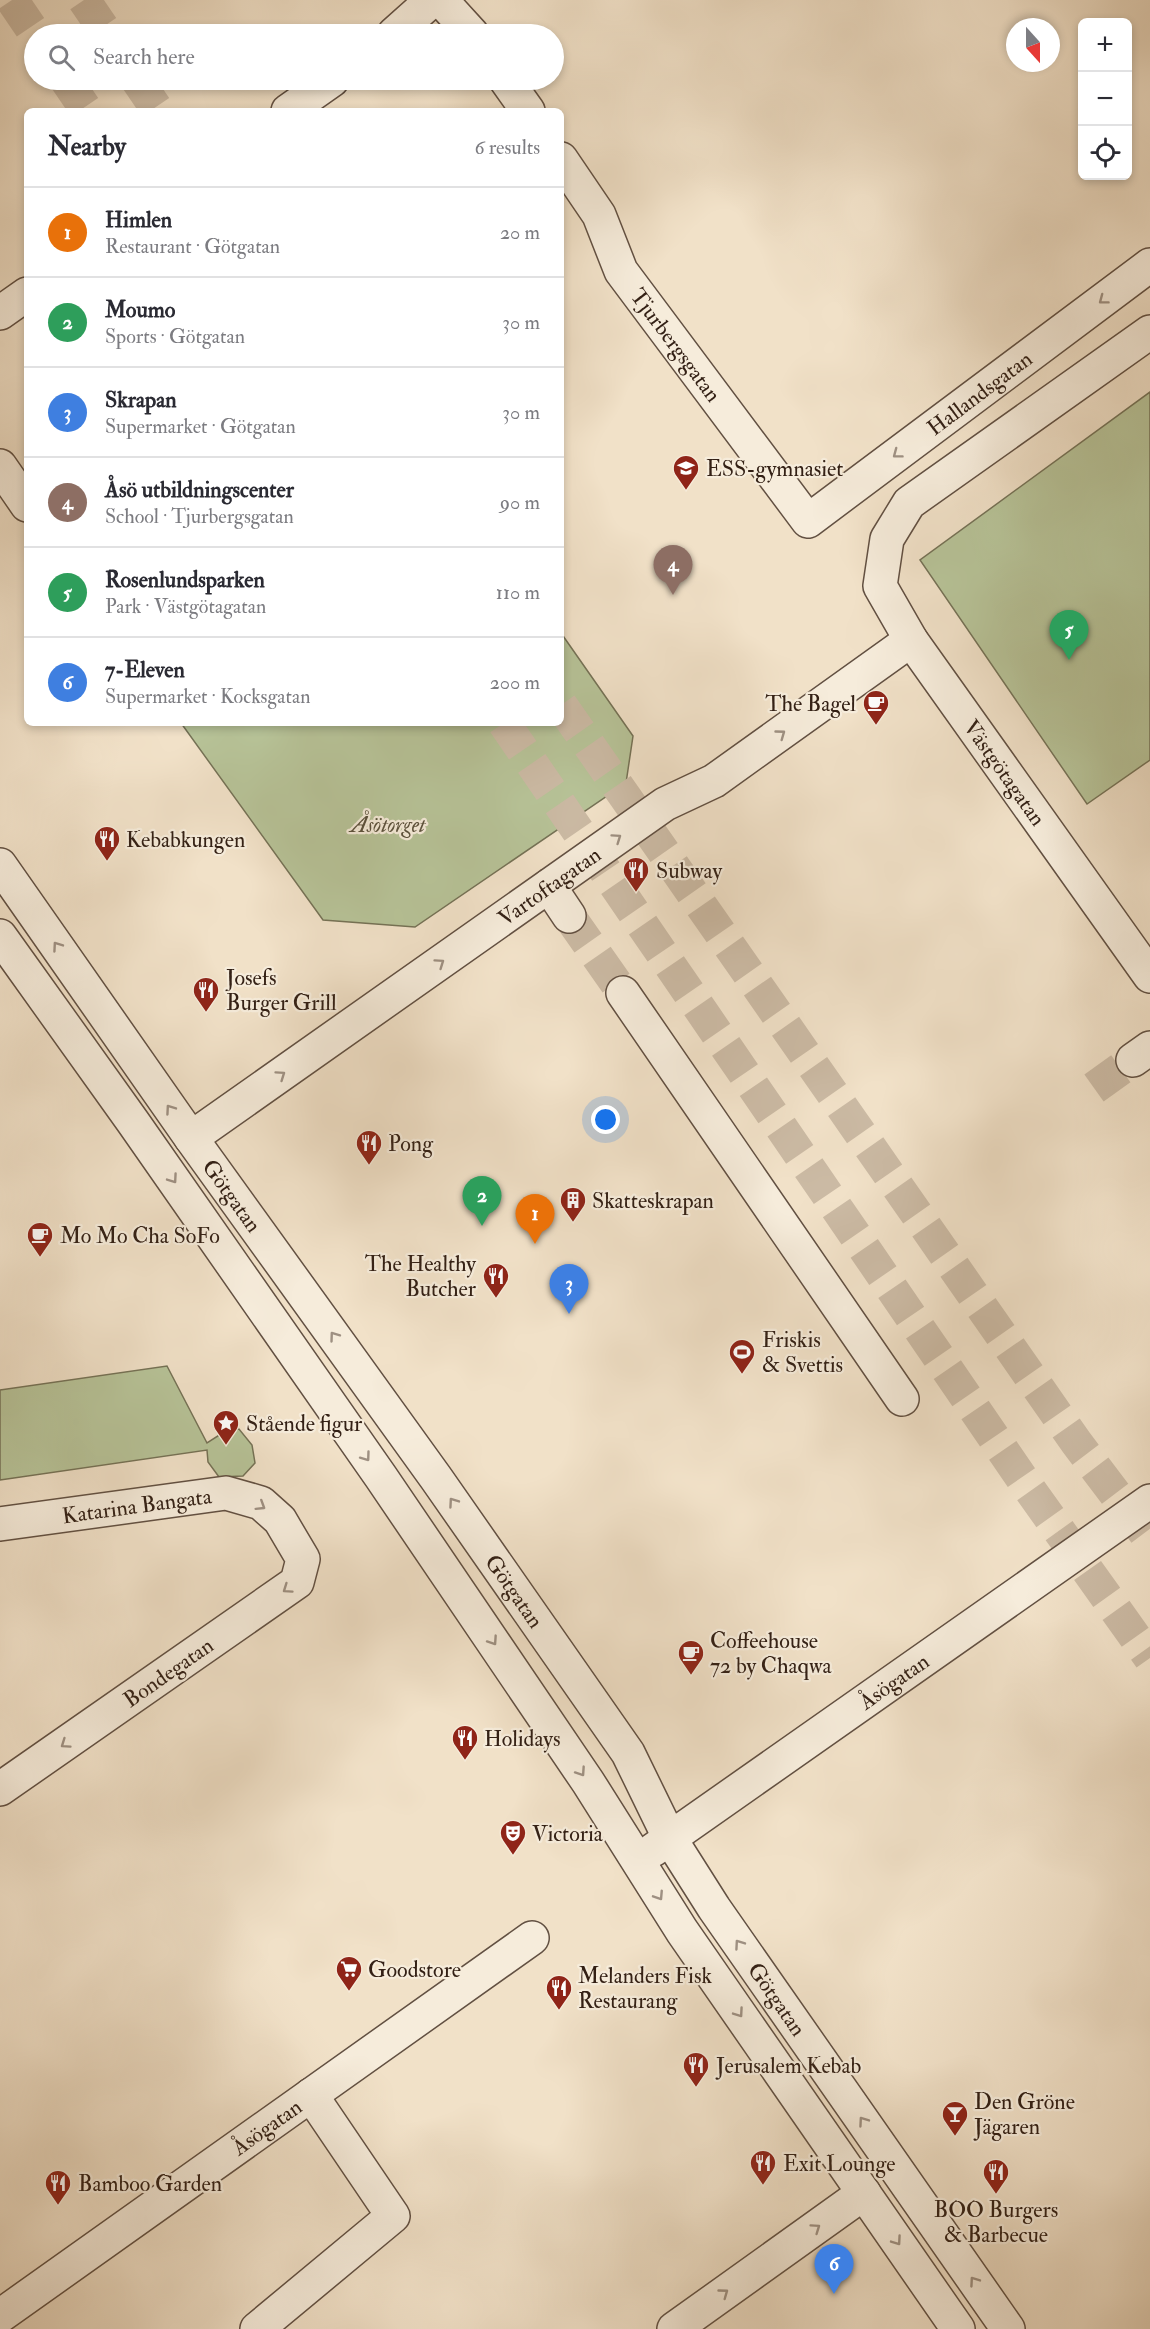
<!DOCTYPE html>
<meta charset="utf-8">
<style>
body{margin:0;font-family:"IM FELL Double Pica",serif;background:#f2f2f3;color:#2b2b33}
.controls{position:absolute;right:18px;top:18px;display:grid;overflow:hidden;border-radius:9px;box-shadow:0 3px 9px #0003}
.controls button{width:54px;height:54px;display:grid;place-items:center;padding:0;border:0;border-bottom:2px solid #e1e1e2;background:#fff;color:#2b2b33;font:30px sans-serif}
.compass{position:absolute;left:1006px;top:18px;width:54px;height:54px;border-radius:50%;background:#fff;box-shadow:0 3px 9px #0003;rotate:159deg}
.you{position:absolute;left:606px;top:1120px;width:21px;height:21px;margin:-15px;border:4px solid #fff;border-radius:50%;background:#1a73e8;box-shadow:0 0 0 9px #1a73e833}
.badge{display:grid;place-items:center;width:39px;height:39px;border-radius:50%;background:#8f2418;color:#fff;font-size:20px;font-weight:700}
.pin{position:absolute;translate:-50% -50px;filter:drop-shadow(0 2px 3px #0008)}
.pin::after{content:'';position:absolute;top:32px;width:21px;height:18px;background:inherit;clip-path:polygon(0 0,100% 0,50% 100%)}
.list{margin:0;padding:0;list-style:none}
h2{display:flex;justify-content:space-between;align-items:center;height:78px;margin:0;padding:0 24px;font-size:26px}
h2 small{font-size:20px;font-weight:400;color:#7c7c81}
.list li{display:grid;grid-template-columns:39px 1fr auto;gap:18px;align-items:center;box-sizing:border-box;height:90px;padding:0 24px;border-top:2px solid #e1e1e2}
.list b{display:block;font-size:22px;white-space:nowrap}
.list p{margin:0;font-size:20px;white-space:nowrap;color:#7c7c81}
.list em{font-size:20px;font-style:normal;color:#7c7c81}
.icon{flex:none;width:33px;height:33px;fill:none;stroke:currentColor;stroke-width:2;stroke-linecap:round;stroke-linejoin:round}
.map{position:relative;flex:none;width:1150px;height:2329px;overflow:hidden}
.search{position:absolute;background:#fff;box-shadow:0 3px 9px #0003;left:24px;top:24px;width:540px;height:66px;display:flex;align-items:center;gap:15px;box-sizing:border-box;padding:0 21px;border-radius:33px;color:#7c7c81;font-size:22px}
.panel{position:absolute;background:#fff;box-shadow:0 3px 9px #0003;left:24px;top:108px;width:540px;height:618px;border-radius:9px}
.map>svg:first-child{display:block}
.green{fill:#b7c398;stroke:#757256;stroke-width:1.5}
.lines{fill:none;stroke-linecap:round;stroke-linejoin:round}
.minor-tunnel{stroke:#cbbaa4;stroke-width:33;stroke-dasharray:33 16;stroke-linecap:butt}
.highway-tunnel{stroke:#cbbaa4;stroke-width:33;stroke-dasharray:33 16;stroke-linecap:butt}
.minor-casing{stroke:#625042;stroke-width:36}
.minor{stroke:#f6ecdb;stroke-width:33}
.oneway{stroke:#9e9082}
.labels{text-anchor:middle;stroke-width:4.5;stroke-linejoin:round;paint-order:stroke}
.street-label{font-size:22px;fill:#332015;stroke:#f6ecdb}
.poi-label{font-size:22px;fill:#332015;stroke:#f6ecdb;text-anchor:start}
.park-label{font-size:22px;font-style:italic;fill:#5b513c;stroke:#f6ecdb}
</style>
<div class="map">
<svg width="1150" height="2329" viewBox="0 0 1150 2329">
<rect width="100%" height="100%" fill="#f1e1c8"/>
<filter id="stains"><feTurbulence type="fractalNoise" baseFrequency=".00333" numOctaves="4"/><feColorMatrix values="0 0 0 0 .2 0 0 0 0 .09 0 0 0 0 .02 0 0 0 .5 -.17"/></filter>
<radialGradient id="worn" r=".72"><stop offset=".6" stop-color="#630" stop-opacity="0"/><stop offset="1" stop-color="#630" stop-opacity=".3"/></radialGradient>
<g class="green">
<path d="M 1150,392 L 1150,760 L 1087,804 L 920,560 Z"/>
<path d="M 561,633 L 633,736 L 626,783 L 415,927 L 323,920 L 181,723 L 561,723 Z"/>
<path d="M 167,1366 L 207,1443 L 224,1432 L 239,1429 L 252,1445 L 255,1463 L 243,1476 L 219,1477 L 208,1462 L 207,1450 L 0,1480 L 0,1390 Z"/>
</g>
<g class="lines">
<g class="minor-tunnel">
<path d="M 569,916 L 623,993"/>
<path d="M 1094,1088 L 1133,1060"/>
</g>
<g class="highway-tunnel">
<path d="M 12,0 L 35,34"/>
<path d="M 84,0 L 107,34"/>
<path d="M 66,80 L 87,111"/>
<path d="M 137,80 L 158,111"/>
<path d="M 561,705 L 1076,1442 L 1150,1540"/>
<path d="M 504,723 L 1023,1480 L 1150,1658"/>
</g>
<g class="minor-casing">
<g id="minor">
<path d="M 441,0 L 472,34"/>
<path d="M 394,34 L 432,0"/>
<path d="M 506,80 L 528,111"/>
<path d="M 288,111 L 332,80"/>
<path id="s1" d="M 561,159 L 599,215 L 621,271 L 808,521 L 1150,265"/>
<path d="M 0,313 L 27,294"/>
<path id="s2" d="M 1150,332 L 909,503 L 887,539 L 880,586 L 911,640 L 1150,976"/>
<path d="M 0,466 L 27,505"/>
<path id="s3" d="M 0,865 L 191,1138 L 436,1478 L 628,1753 L 669,1837 L 714,1908 L 1008,2329"/>
<path d="M 549,886 L 569,916"/>
<path d="M 0,936 L 133,1122 L 381,1477 L 588,1782 L 682,1931 L 958,2329"/>
<path d="M 623,993 L 902,1399"/>
<path d="M 1133,1060 L 1150,1048"/>
<path id="s4" d="M 191,1138 L 665,804 L 714,781 L 911,640"/>
<path id="s5" d="M 0,1524 L 226,1493 L 261,1503 L 280,1520 L 303,1559 L 297,1582 L 0,1789"/>
<path id="s6" d="M 653,1850 L 1150,1501"/>
<path id="s7" d="M 0,2316 L 532,1938"/>
<path d="M 257,2329 L 393,2216 L 311,2095"/>
<path d="M 674,2329 L 864,2193"/>
</g>
</g>
<use href="#minor" class="minor"/>
</g>
<defs><path id="oneway-chevron" d="M-2-3.5L2.5 0L-2 3.5" fill="none" stroke-width="1.6" stroke-linecap="round" stroke-linejoin="round" transform="scale(1.5)"/></defs>
<g class="oneway">
<use href="#oneway-chevron" transform="translate(1103 300) rotate(143)"/>
<use href="#oneway-chevron" transform="translate(897 454) rotate(143)"/>
<use href="#oneway-chevron" transform="translate(781 734) rotate(-36)"/>
<use href="#oneway-chevron" transform="translate(617 838) rotate(-35)"/>
<use href="#oneway-chevron" transform="translate(57 946) rotate(-125)"/>
<use href="#oneway-chevron" transform="translate(440 963) rotate(-35)"/>
<use href="#oneway-chevron" transform="translate(281 1075) rotate(-35)"/>
<use href="#oneway-chevron" transform="translate(170 1109) rotate(-125)"/>
<use href="#oneway-chevron" transform="translate(173 1179) rotate(55)"/>
<use href="#oneway-chevron" transform="translate(334 1336) rotate(-126)"/>
<use href="#oneway-chevron" transform="translate(366 1457) rotate(54)"/>
<use href="#oneway-chevron" transform="translate(453 1502) rotate(-125)"/>
<use href="#oneway-chevron" transform="translate(261 1506) rotate(32)"/>
<use href="#oneway-chevron" transform="translate(287 1589) rotate(145)"/>
<use href="#oneway-chevron" transform="translate(493 1641) rotate(56)"/>
<use href="#oneway-chevron" transform="translate(65 1744) rotate(145)"/>
<use href="#oneway-chevron" transform="translate(581 1772) rotate(56)"/>
<use href="#oneway-chevron" transform="translate(659 1896) rotate(57)"/>
<use href="#oneway-chevron" transform="translate(739 1944) rotate(-125)"/>
<use href="#oneway-chevron" transform="translate(739 2013) rotate(55)"/>
<use href="#oneway-chevron" transform="translate(863 2121) rotate(-125)"/>
<use href="#oneway-chevron" transform="translate(816 2228) rotate(-35)"/>
<use href="#oneway-chevron" transform="translate(897 2241) rotate(55)"/>
<use href="#oneway-chevron" transform="translate(974 2281) rotate(-125)"/>
<use href="#oneway-chevron" transform="translate(724 2293) rotate(-36)"/>
</g>
<defs>
<g id="school-pin" transform="scale(1.35)"><path d="M0 17L-7.5 6A9.5 9.5 0 1 1 7.5 6Z" fill="#8f2418" stroke="#f6ecdb"/><path d="M0-5L7-2L0 1L-7-2ZM-4 1L0 2.5L4 1V4Q0 6-4 4Z" fill="#fff"/></g>
<g id="cafe-pin" transform="scale(1.35)"><path d="M0 17L-7.5 6A9.5 9.5 0 1 1 7.5 6Z" fill="#8f2418" stroke="#f6ecdb"/><path d="M-5.5-4.5H6V0H3Q3 3.5 0 3.5H-2.5Q-5.5 3.5-5.5 0ZM3-3.2v2h1.7v-2ZM-6 4.5H4V6H-6Z" fill="#fff"/></g>
<g id="restaurant-pin" transform="scale(1.35)"><path d="M0 17L-7.5 6A9.5 9.5 0 1 1 7.5 6Z" fill="#8f2418" stroke="#f6ecdb"/><path d="M-5-6h1v4h1v-4h1v4h1v-4h1v5L-1.5 .5V6h-2V.5L-5-1ZM5-6V6H3V1.5H1.5Q1.5-4 5-6Z" fill="#fff"/></g>
<g id="building-pin" transform="scale(1.35)"><path d="M0 17L-7.5 6A9.5 9.5 0 1 1 7.5 6Z" fill="#8f2418" stroke="#f6ecdb"/><path d="M-4-6H4V6H1V3H-1V6H-4ZM-2.5-4.3h1.7v1.8h-1.7ZM.8-4.3h1.7v1.8H.8ZM-2.5-1h1.7V.8h-1.7ZM.8-1h1.7V.8H.8Z" fill="#fff"/></g>
<g id="stadium-pin" transform="scale(1.35)"><path d="M0 17L-7.5 6A9.5 9.5 0 1 1 7.5 6Z" fill="#8f2418" stroke="#f6ecdb"/><path d="M0-5a6.5 5 0 1 0 0 10a6.5 5 0 1 0 0-10ZM-3.5-1.8h7v3.6h-7Z" fill="#fff"/></g>
<g id="sight-pin" transform="scale(1.35)"><path d="M0 17L-7.5 6A9.5 9.5 0 1 1 7.5 6Z" fill="#8f2418" stroke="#f6ecdb"/><path d="M0-6L1.8-2.2L6-1.7L2.9 1.2L3.7 5.4L0 3.3L-3.7 5.4L-2.9 1.2L-6-1.7L-1.8-2.2Z" fill="#fff"/></g>
<g id="theatre-pin" transform="scale(1.35)"><path d="M0 17L-7.5 6A9.5 9.5 0 1 1 7.5 6Z" fill="#8f2418" stroke="#f6ecdb"/><path d="M-5-5.5Q0-4 5-5.5V0Q5 5 0 6Q-5 5-5 0ZM-3.3-2.5H-1v1.5H-3.3ZM1-2.5H3.3v1.5H1ZM-2.8 1Q0 5.5 2.8 1Z" fill="#fff"/></g>
<g id="supermarket-pin" transform="scale(1.35)"><path d="M0 17L-7.5 6A9.5 9.5 0 1 1 7.5 6Z" fill="#8f2418" stroke="#f6ecdb"/><path d="M-6-5.5h2.5l.6 2H6L4.5 2H-2.5L-4.4-4H-6ZM-1.5 3.2a1.3 1.3 0 1 0 .1 0ZM3 3.2a1.3 1.3 0 1 0 .1 0Z" fill="#fff"/></g>
<g id="bar-pin" transform="scale(1.35)"><path d="M0 17L-7.5 6A9.5 9.5 0 1 1 7.5 6Z" fill="#8f2418" stroke="#f6ecdb"/><path d="M-6-5H6L.8 .8V4.5H3.5V6h-7V4.5H-.8V.8Z" fill="#fff"/></g>
</defs>
<g fill-rule="evenodd">
<use href="#school-pin" x="686" y="468"/>
<use href="#cafe-pin" x="876" y="703"/>
<use href="#restaurant-pin" x="107" y="839"/>
<use href="#restaurant-pin" x="636" y="870"/>
<use href="#restaurant-pin" x="206" y="990"/>
<use href="#restaurant-pin" x="369" y="1143"/>
<use href="#building-pin" x="573" y="1200"/>
<use href="#cafe-pin" x="40" y="1235"/>
<use href="#restaurant-pin" x="496" y="1276"/>
<use href="#stadium-pin" x="742" y="1352"/>
<use href="#sight-pin" x="226" y="1423"/>
<use href="#cafe-pin" x="691" y="1653"/>
<use href="#restaurant-pin" x="465" y="1738"/>
<use href="#theatre-pin" x="513" y="1833"/>
<use href="#supermarket-pin" x="349" y="1969"/>
<use href="#restaurant-pin" x="559" y="1988"/>
<use href="#restaurant-pin" x="696" y="2065"/>
<use href="#bar-pin" x="955" y="2114"/>
<use href="#restaurant-pin" x="763" y="2163"/>
<use href="#restaurant-pin" x="996" y="2172"/>
<use href="#restaurant-pin" x="58" y="2183"/>
</g>
<g class="labels">
<g class="street-label">
<text dy="8" stroke="none"><textPath href="#s1" startOffset="220">Tjurbergsgatan</textPath></text>
<text dy="8" stroke="none"><textPath href="#s1" startOffset="654">Hallandsgatan</textPath></text>
<text dy="8" stroke="none"><textPath href="#s2" startOffset="610">Västgötagatan</textPath></text>
<text dy="8" stroke="none"><textPath href="#s4" startOffset="438">Vartoftagatan</textPath></text>
<text dy="8" stroke="none"><textPath href="#s3" startOffset="404">Götgatan</textPath></text>
<text dy="8" stroke="none"><textPath href="#s5" startOffset="138">Katarina Bangata</textPath></text>
<text dy="8" stroke="none"><textPath href="#s3" startOffset="890">Götgatan</textPath></text>
<text transform="translate(168 1672) rotate(-35)" y="8">Bondegatan</text>
<text dy="8" stroke="none"><textPath href="#s6" startOffset="294">Åsögatan</textPath></text>
<text dy="8" stroke="none"><textPath href="#s3" startOffset="1376">Götgatan</textPath></text>
<text dy="8" stroke="none"><textPath href="#s7" startOffset="327">Åsögatan</textPath></text>
</g>
<g class="poi-label">
<text x="706" y="476">ESS-gymnasiet</text>
<text x="856" y="711" text-anchor="end">The Bagel</text>
<text x="126" y="847">Kebabkungen</text>
<text x="656" y="878">Subway</text>
<text x="226" y="985">Josefs<tspan x="226" dy="25">Burger Grill</tspan></text>
<text x="388" y="1151">Pong</text>
<text x="592" y="1208">Skatteskrapan</text>
<text x="60" y="1243">Mo Mo Cha SoFo</text>
<text x="476" y="1271" text-anchor="end">The Healthy<tspan x="476" dy="25">Butcher</tspan></text>
<text x="762" y="1347">Friskis<tspan x="762" dy="25">&amp; Svettis</tspan></text>
<text x="246" y="1431">Stående figur</text>
<text x="710" y="1648">Coffeehouse<tspan x="710" dy="25">72 by Chaqwa</tspan></text>
<text x="484" y="1746">Holidays</text>
<text x="532" y="1841">Victoria</text>
<text x="368" y="1977">Goodstore</text>
<text x="578" y="1983">Melanders Fisk<tspan x="578" dy="25">Restaurang</tspan></text>
<text x="716" y="2073">Jerusalem Kebab</text>
<text x="974" y="2109">Den Gröne<tspan x="974" dy="25">Jägaren</tspan></text>
<text x="783" y="2171">Exit Lounge</text>
<text x="78" y="2191">Bamboo Garden</text>
<text x="996" y="2217" text-anchor="middle">BOO Burgers<tspan x="996" dy="25">&amp; Barbecue</tspan></text>
</g>
<g class="park-label">
<text x="388" y="832">Åsötorget</text>
</g>
</g>
<rect width="100%" height="100%" filter="url(#stains)"/>
<rect width="100%" height="100%" fill="url(#worn)"/>
</svg>
<div class="controls">
<button>+</button>
<button>−</button>
<button><svg class="icon" aria-label="locate" viewBox="0 0 24 24"><circle cx="12" cy="12" r="6"/><path d="M12 2v4M12 18v4M2 12h4M18 12h4"/></svg></button>
</div>
<svg class="compass" viewBox="-18 -18 36 36"><path d="M0-13l5 13h-10z" fill="#e53935"/><path d="M0 13l5-13h-10z" fill="#7c7c81"/></svg>
<div class="you"></div>
<div class="pin badge" style="left:535px;top:1244px;background:#e8710a">1</div>
<div class="pin badge" style="left:482px;top:1226px;background:#2e9e5b">2</div>
<div class="pin badge" style="left:569px;top:1314px;background:#3f7fe0">3</div>
<div class="pin badge" style="left:673px;top:595px;background:#8d6e63">4</div>
<div class="pin badge" style="left:1069px;top:660px;background:#2e9e5b">5</div>
<div class="pin badge" style="left:834px;top:2294px;background:#3f7fe0">6</div>
<div class="search"><svg class="icon" aria-label="search" viewBox="0 0 24 24"><circle cx="10" cy="10" r="6"/><path d="M15 15l6 6"/></svg>Search here</div>
<section class="panel">
<h2>Nearby<small>6 results</small></h2>
<ul class="list">
<li><span class="badge" style="background:#e8710a">1</span><div><b>Himlen</b><p>Restaurant · Götgatan</p></div><em>20 m</em></li>
<li><span class="badge" style="background:#2e9e5b">2</span><div><b>Moumo</b><p>Sports · Götgatan</p></div><em>30 m</em></li>
<li><span class="badge" style="background:#3f7fe0">3</span><div><b>Skrapan</b><p>Supermarket · Götgatan</p></div><em>30 m</em></li>
<li><span class="badge" style="background:#8d6e63">4</span><div><b>Åsö utbildningscenter</b><p>School · Tjurbergsgatan</p></div><em>90 m</em></li>
<li><span class="badge" style="background:#2e9e5b">5</span><div><b>Rosenlundsparken</b><p>Park · Västgötagatan</p></div><em>110 m</em></li>
<li><span class="badge" style="background:#3f7fe0">6</span><div><b>7-Eleven</b><p>Supermarket · Kocksgatan</p></div><em>200 m</em></li>
</ul>
</section>
</div>
